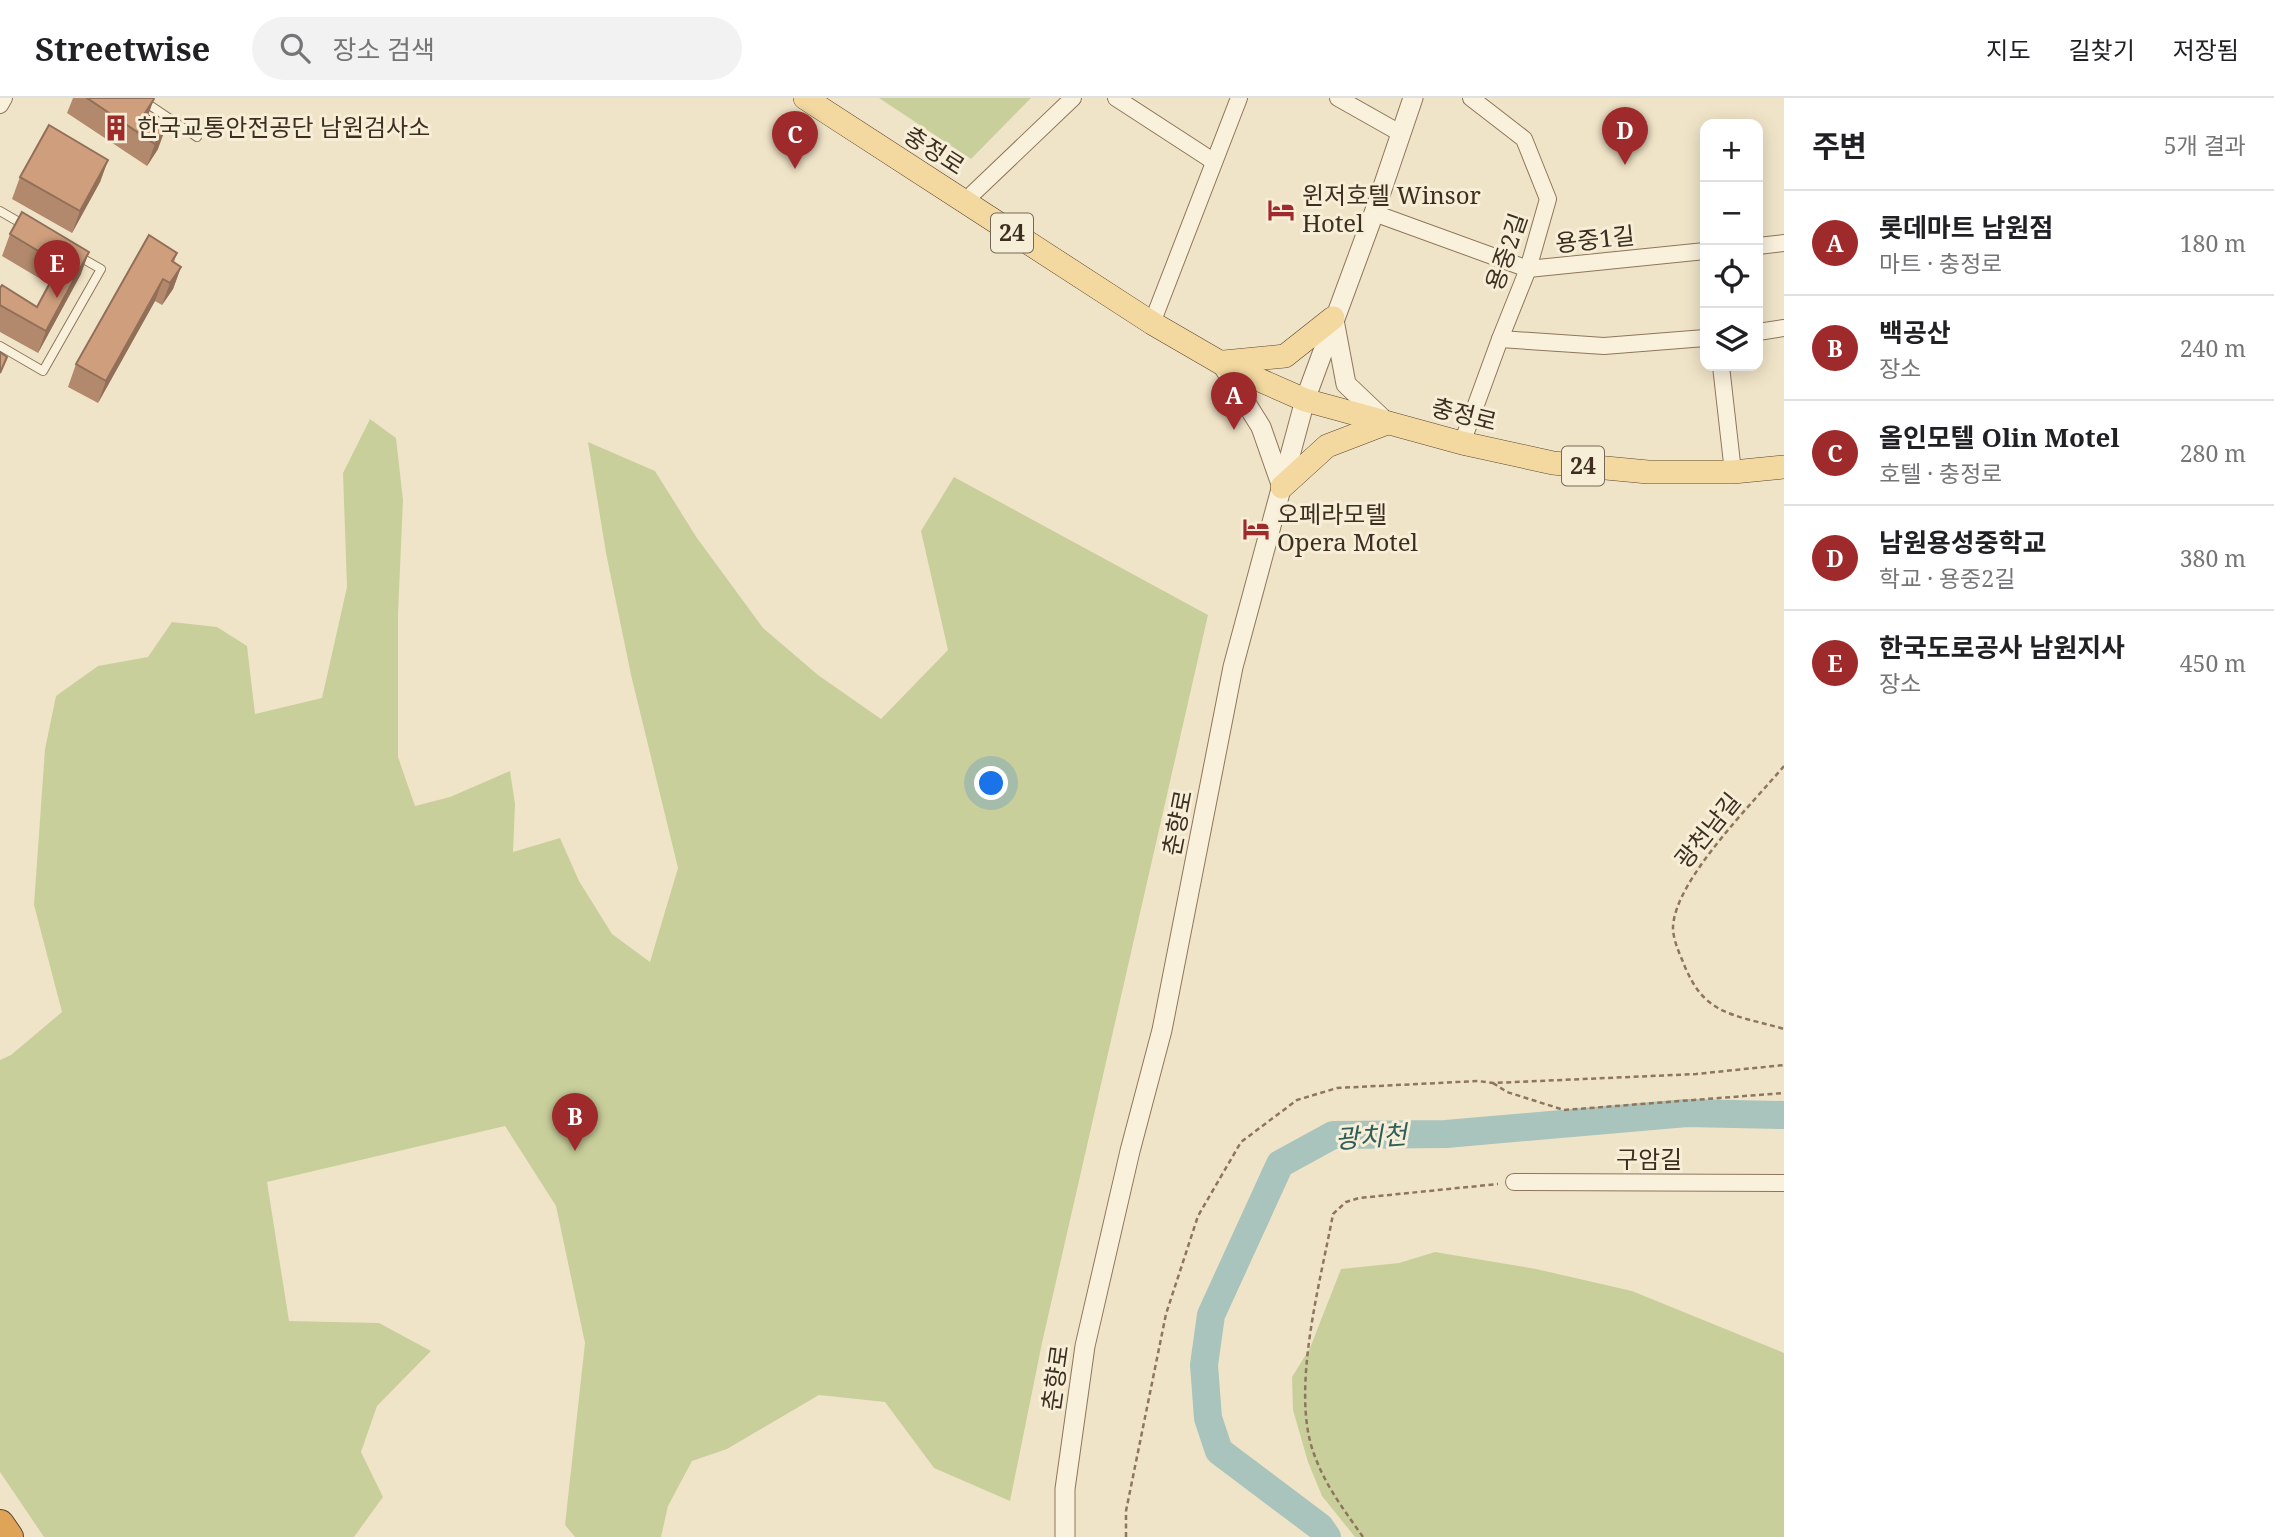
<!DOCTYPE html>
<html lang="ko">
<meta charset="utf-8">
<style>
body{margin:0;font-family:"Noto Serif","Noto Sans KR",serif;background:#f2f2f2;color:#202124}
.controls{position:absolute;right:21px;top:21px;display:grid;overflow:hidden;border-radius:14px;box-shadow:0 4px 18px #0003}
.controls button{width:63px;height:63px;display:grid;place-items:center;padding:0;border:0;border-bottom:2px solid #e0e0e0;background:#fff;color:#202124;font:35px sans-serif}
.you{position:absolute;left:992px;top:686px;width:24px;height:24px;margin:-18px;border:5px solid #fff;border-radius:50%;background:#1a73e8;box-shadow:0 0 0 10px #1a73e833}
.badge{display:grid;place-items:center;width:46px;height:46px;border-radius:50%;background:#9e2a2b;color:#fff;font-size:23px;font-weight:700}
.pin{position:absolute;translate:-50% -58px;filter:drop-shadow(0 2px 4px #0008)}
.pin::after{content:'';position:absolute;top:37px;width:24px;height:21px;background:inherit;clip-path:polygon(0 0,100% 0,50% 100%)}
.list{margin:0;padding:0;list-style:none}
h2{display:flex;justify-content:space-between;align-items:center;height:91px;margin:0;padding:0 28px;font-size:30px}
h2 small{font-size:23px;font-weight:400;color:#757577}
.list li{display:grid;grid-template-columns:46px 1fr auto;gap:21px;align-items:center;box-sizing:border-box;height:105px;padding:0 28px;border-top:2px solid #e0e0e0}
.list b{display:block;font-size:26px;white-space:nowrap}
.list p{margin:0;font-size:23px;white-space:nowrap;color:#757577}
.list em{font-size:23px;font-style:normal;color:#757577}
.icon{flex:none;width:38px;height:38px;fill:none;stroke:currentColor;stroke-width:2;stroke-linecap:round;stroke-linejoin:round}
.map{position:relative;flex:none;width:1784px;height:1439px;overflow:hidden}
header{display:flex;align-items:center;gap:42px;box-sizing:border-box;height:98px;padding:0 35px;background:#fff;border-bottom:2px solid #e0e0e0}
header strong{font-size:33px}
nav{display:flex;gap:38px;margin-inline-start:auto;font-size:24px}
.search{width:490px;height:63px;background:#f2f2f2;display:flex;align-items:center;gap:18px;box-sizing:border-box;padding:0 24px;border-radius:38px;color:#757577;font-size:26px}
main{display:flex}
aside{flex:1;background:#fff}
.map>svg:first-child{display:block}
.green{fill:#c9cf9b}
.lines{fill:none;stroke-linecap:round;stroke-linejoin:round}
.river{stroke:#a9c4bc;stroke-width:28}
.service-casing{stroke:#8d765c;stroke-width:10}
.minor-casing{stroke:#8d765c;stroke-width:18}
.tertiary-casing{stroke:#8d765c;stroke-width:21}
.primary-casing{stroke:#5b4430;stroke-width:24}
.motorway-casing{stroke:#5b4430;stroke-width:30}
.path{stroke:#8d765c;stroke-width:2.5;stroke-dasharray:5 3.5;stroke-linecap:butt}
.service{stroke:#faf1dc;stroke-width:8}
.minor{stroke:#faf1dc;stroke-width:16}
.tertiary{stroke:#faf1dc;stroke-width:19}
.primary{stroke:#f3d9a0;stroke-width:23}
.motorway{stroke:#e0a458;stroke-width:28}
.wall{fill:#b2896c}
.shaded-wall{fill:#916f58}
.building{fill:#cf9f7d;stroke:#916f58;stroke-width:2}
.labels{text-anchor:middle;stroke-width:6;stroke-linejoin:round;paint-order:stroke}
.shield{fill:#f7eed8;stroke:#756857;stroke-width:2}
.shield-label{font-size:23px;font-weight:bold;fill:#3d2e20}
.poi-label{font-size:24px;fill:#3d2e20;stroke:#f7eed8;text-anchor:start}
.street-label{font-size:24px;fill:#3d2e20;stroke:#f7eed8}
.water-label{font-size:26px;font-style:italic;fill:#2f5d5a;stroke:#f7eed8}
</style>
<header>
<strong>Streetwise</strong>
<div class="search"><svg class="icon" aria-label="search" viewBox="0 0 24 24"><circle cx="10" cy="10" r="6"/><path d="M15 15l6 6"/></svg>장소 검색</div>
<nav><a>지도</a><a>길찾기</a><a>저장됨</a></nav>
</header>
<main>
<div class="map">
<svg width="1784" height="1439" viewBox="0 0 1784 1439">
<rect width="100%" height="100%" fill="#f0e4c8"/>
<g class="green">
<path d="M 879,0 L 1031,0 L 971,61 Z"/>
<path d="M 370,321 L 396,340 L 403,402 L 398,516 L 398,659 L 415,708 L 450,699 L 510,673 L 515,706 L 513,754 L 560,740 L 579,783 L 612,836 L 650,864 L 678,770 L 631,577 L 606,455 L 588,344 L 655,373 L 697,440 L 763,530 L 818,577 L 881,621 L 948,552 L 921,433 L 954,379 L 1208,517 L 1042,1245 L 1010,1403 L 934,1370 L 885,1304 L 819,1297 L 727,1351 L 692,1363 L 668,1408 L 661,1439 L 575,1439 L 565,1427 L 585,1245 L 556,1108 L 505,1028 L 267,1084 L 289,1223 L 379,1225 L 431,1253 L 377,1308 L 361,1354 L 383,1399 L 354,1439 L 44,1439 L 0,1374 L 0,962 L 11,957 L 62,914 L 34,807 L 45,651 L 56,598 L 98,568 L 148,559 L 172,524 L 217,529 L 247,548 L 255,616 L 322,600 L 347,489 L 343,375 Z"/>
<path d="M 1435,1154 L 1536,1171 L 1632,1193 L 1784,1255 L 1784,1439 L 1355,1439 L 1322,1398 L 1308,1364 L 1293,1312 L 1292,1279 L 1310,1250 L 1341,1171 L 1399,1165 Z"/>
</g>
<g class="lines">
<path class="river" d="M 1327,1439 L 1320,1429 L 1219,1353 L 1208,1320 L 1204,1267 L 1211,1217 L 1280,1066 L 1333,1037 L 1446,1036 L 1687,1015 L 1784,1017"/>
<g class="service-casing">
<g id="service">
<path d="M 139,0 L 197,39"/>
<path d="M 0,113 L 24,127"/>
<path d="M 0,248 L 43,273 L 101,171 L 78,158"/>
</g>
</g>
<g class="minor-casing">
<g id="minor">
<path d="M 1116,0 L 1213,63"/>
<path d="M 1338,0 L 1400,35"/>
<path d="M 0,7 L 4,0"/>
<path d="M 964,104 L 1073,0"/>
<path d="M 1374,115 L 1528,171 L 1705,153"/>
<path d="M 1758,148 L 1784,145"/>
<path d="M 1152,225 L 1239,0"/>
<path d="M 1758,234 L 1784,230"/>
<path d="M 1500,241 L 1604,248 L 1705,240"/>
<path d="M 1721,268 L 1733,374"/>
<path d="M 1462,345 L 1500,241 L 1528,171 L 1548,101 L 1524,41 L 1471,0"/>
<path d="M 1514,1084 L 1784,1085"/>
</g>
</g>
<g class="tertiary-casing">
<g id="tertiary">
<path d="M 1334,222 L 1346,286 L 1386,324"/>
<path d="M 1221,265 L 1261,329 L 1282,389"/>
<path d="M 1065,1439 L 1065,1391 L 1085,1248 L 1130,1053 L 1162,932 L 1233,569 L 1305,302 L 1374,115 L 1413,0"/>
</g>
</g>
<g class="primary-casing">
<g id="primary">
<path d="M 805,0 L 1152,225 L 1221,265 L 1305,302 L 1462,345 L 1553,365 L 1648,374 L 1733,374 L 1784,369"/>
<path d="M 1224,264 L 1285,258 L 1333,220"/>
<path d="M 1282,389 L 1327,348 L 1387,325"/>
</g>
</g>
<g class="motorway-casing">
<path id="motorway" d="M 0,1426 L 9,1439"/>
</g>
<g class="path">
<path d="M 1784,668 C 1753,705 1675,782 1673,829 C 1673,843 1680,856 1685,869 C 1693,887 1701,900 1718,910 C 1735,920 1765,925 1784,931"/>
<path d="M 1493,985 L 1507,994 L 1564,1012 L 1784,995"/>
<path d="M 1126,1439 L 1126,1413 L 1166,1216 L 1198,1118 L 1241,1044 L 1297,1002 L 1337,990 L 1478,983 L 1493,985 L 1696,976 L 1784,967"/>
<path d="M 1363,1439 C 1344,1412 1325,1387 1314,1356 C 1290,1292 1321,1182 1333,1116 L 1346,1104 L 1359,1100 L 1498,1086"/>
</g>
<use href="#service" class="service"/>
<use href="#minor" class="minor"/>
<use href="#tertiary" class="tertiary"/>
<use href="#primary" class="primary"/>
<use href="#motorway" class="motorway"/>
</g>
<g class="wall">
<path d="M 73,0 L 153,0 L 148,17 L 158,51 L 147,68 L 67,15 Z"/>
<path d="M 108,62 L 100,84 L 72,135 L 12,101 L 20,79 Z"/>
<path d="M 10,136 L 81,176 L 38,255 L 0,234 L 0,190 L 37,209 L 49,186 L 2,158 Z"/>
<path d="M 177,155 L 174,164 L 181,169 L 173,191 L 162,207 L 155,203 L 98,305 L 68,289 L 76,266 Z"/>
</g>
<g class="shaded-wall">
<path d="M 154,1 L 146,23 L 137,37 L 145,15 Z"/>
<path d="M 166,29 L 158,51 L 147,68 L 155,46 Z"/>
<path d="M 108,62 L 100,84 L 72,135 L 80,113 Z"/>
<path d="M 89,154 L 81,176 L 38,255 L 46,233 Z"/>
<path d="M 181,169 L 173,191 L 162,207 L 170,185 Z"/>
<path d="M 163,181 L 155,203 L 98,305 L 106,283 Z"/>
</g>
<g class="building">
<path d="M 87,0 L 153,0 L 154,1 L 145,15 L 166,29 L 155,46 Z"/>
<path d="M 49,27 L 108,62 L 80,113 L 20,79 Z"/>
<path d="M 22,114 L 89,154 L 46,233 L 0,207 L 0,190 L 2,187 L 37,209 L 60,166 L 10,136 Z"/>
<path d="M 149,137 L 177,155 L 172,163 L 181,169 L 170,185 L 163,181 L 106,283 L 76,266 Z"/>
<path d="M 0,254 L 7,259 L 0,275 Z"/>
</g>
<defs>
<g id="building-bare" transform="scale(2.1)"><path d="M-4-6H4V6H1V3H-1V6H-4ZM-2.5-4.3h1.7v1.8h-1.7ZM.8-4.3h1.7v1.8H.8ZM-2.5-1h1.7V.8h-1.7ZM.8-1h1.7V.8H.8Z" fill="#9e2a2b" stroke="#f7eed8" stroke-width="2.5" paint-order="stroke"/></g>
<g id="hotel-bare" transform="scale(2.1)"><path d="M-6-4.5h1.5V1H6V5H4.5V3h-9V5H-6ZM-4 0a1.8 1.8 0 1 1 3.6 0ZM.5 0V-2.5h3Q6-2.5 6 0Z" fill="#9e2a2b" stroke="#f7eed8" stroke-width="2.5" paint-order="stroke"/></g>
</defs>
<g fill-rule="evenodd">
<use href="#building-bare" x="116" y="30"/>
<use href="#hotel-bare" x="1281" y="112"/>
<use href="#hotel-bare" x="1256" y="431"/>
</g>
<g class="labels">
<g class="shield">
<rect x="991" y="115.5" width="42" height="39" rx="5"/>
<rect x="1562" y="348.5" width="42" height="39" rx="5"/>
</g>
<g class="shield-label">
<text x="1012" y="143">24</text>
<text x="1583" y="376">24</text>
</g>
<g class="poi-label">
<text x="137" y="38">한국교통안전공단 남원검사소</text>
<text x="1302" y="106">윈저호텔 Winsor<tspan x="1302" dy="28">Hotel</tspan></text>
<text x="1277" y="425">오페라모텔<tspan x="1277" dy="28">Opera Motel</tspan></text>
</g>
<g class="street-label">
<text transform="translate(934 53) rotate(33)" y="8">충정로</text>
<text transform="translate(1595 142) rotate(-6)" y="8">용중1길</text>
<text transform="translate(1507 154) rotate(-71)" y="8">용중2길</text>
<text transform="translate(1464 317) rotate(14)" y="8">충정로</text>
<text transform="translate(1178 725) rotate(-79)" y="8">춘향로</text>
<text transform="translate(1708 733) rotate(-51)" y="8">광천남길</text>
<text x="1649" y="1070">구암길</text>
<text transform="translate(1056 1280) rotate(-82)" y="8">춘향로</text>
</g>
<g class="water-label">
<text transform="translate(1371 1039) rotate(-4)" y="9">광치천</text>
</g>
</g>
</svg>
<div class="controls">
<button>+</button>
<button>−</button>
<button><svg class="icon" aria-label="locate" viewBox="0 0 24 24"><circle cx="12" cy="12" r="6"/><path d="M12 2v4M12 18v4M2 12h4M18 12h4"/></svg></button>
<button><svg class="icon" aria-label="layers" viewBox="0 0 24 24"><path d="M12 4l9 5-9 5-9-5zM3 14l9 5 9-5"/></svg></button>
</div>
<div class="you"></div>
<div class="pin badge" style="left:1234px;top:332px">A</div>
<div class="pin badge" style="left:575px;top:1053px">B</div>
<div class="pin badge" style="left:795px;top:71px">C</div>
<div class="pin badge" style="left:1625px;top:67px">D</div>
<div class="pin badge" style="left:57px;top:200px">E</div>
</div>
<aside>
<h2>주변<small>5개 결과</small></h2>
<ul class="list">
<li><span class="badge">A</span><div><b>롯데마트 남원점</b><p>마트 · 충정로</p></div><em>180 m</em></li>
<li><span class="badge">B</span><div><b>백공산</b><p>장소</p></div><em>240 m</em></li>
<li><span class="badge">C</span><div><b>올인모텔 Olin Motel</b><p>호텔 · 충정로</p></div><em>280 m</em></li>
<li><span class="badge">D</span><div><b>남원용성중학교</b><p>학교 · 용중2길</p></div><em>380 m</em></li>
<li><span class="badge">E</span><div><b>한국도로공사 남원지사</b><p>장소</p></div><em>450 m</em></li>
</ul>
</aside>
</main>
